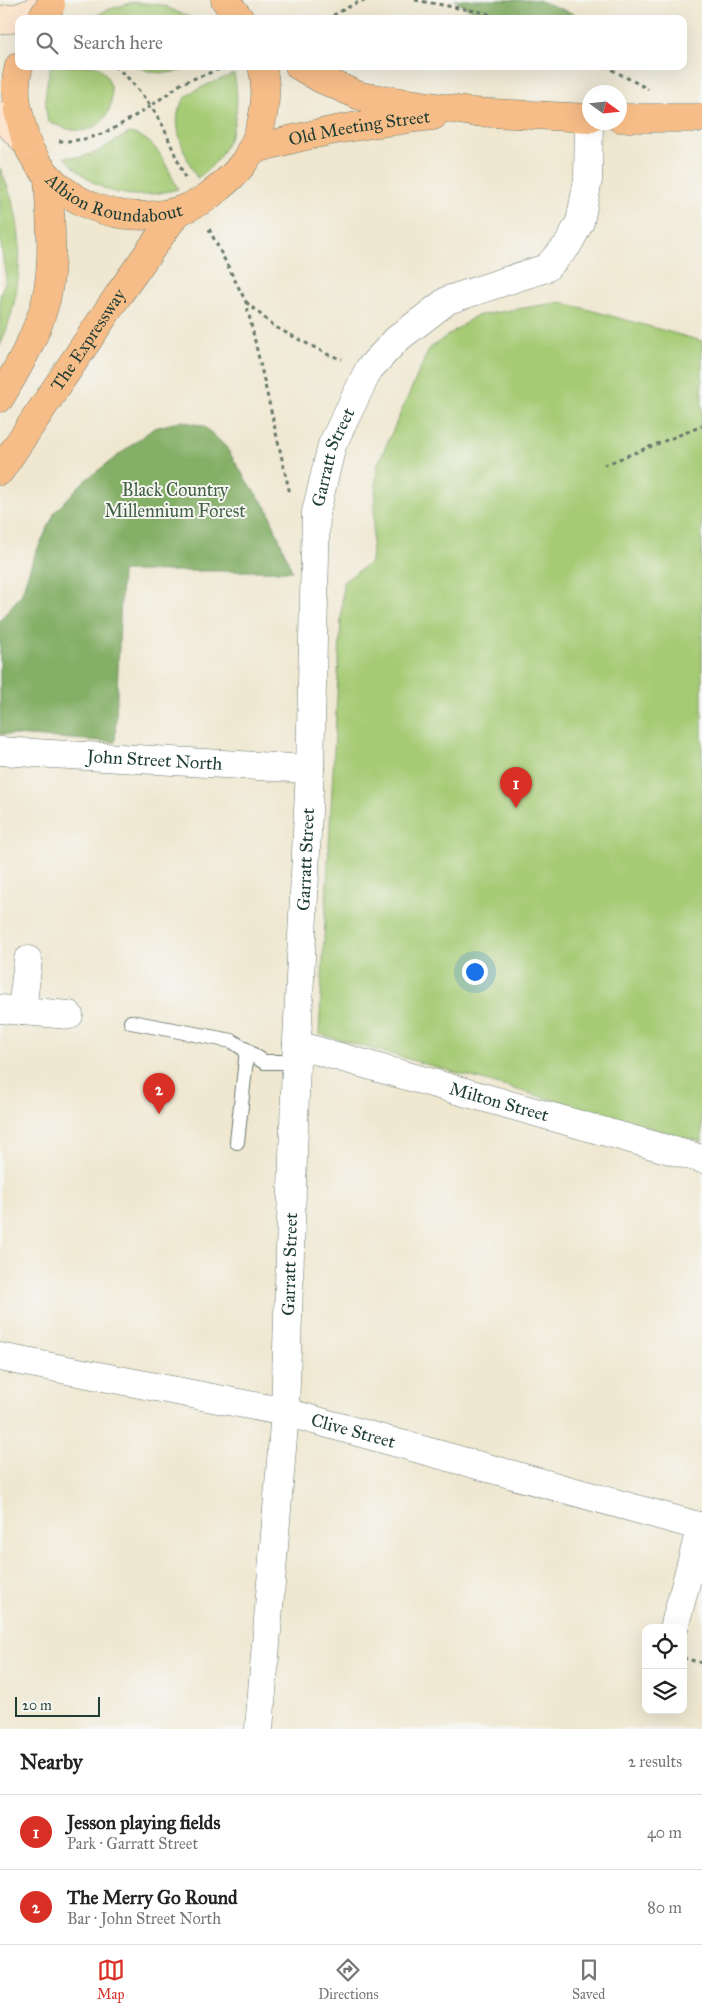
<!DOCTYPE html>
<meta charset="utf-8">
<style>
body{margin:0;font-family:"IM FELL Great Primer",serif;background:#f2f2f2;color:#222}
.controls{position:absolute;right:15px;bottom:15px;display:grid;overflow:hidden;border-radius:10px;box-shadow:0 5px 20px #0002}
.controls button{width:45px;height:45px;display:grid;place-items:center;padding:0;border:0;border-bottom:1px solid #e0e0e0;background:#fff;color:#222;font:25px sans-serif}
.compass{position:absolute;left:582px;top:85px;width:45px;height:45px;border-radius:50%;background:#fff;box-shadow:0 5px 20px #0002;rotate:105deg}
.scale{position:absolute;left:15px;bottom:12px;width:85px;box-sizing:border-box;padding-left:5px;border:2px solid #1f3d34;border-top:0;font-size:14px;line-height:18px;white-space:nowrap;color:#1f3d34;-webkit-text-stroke:4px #f6f6f2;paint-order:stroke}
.you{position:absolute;left:474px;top:971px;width:18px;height:18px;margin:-12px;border:4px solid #fff;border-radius:50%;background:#1a73e8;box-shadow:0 0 0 8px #1a73e833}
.badge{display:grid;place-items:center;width:32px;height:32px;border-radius:50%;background:#d93025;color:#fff;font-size:16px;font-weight:700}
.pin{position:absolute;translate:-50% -41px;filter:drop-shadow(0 1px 2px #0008)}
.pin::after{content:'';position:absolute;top:26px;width:18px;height:15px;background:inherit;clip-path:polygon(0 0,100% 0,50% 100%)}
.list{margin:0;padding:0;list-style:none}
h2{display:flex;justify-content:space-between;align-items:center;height:65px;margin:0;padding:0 20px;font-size:21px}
h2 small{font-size:16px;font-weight:400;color:#767676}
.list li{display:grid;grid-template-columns:32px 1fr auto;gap:15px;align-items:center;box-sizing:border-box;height:75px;padding:0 20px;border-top:1px solid #e0e0e0}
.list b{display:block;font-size:19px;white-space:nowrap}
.list p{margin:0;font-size:16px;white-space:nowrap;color:#767676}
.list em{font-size:16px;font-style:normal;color:#767676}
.icon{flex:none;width:28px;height:28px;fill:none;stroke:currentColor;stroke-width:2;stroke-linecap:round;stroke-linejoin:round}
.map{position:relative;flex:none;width:702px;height:1729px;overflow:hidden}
.search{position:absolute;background:#fff;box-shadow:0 5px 20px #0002;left:15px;right:15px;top:15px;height:55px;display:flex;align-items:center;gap:12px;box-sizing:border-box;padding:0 18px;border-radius:10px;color:#767676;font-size:19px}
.sheet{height:215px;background:#fff}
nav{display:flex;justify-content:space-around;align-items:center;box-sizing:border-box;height:70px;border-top:1px solid #e0e0e0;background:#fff;font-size:14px;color:#767676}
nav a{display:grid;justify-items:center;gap:2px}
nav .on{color:#d93025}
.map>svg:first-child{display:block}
.green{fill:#a6cb75;stroke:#628454}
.forest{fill:#84af66;stroke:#52764d}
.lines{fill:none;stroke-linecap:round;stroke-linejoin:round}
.lane-casing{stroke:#68786b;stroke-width:16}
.street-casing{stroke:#68786b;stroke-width:29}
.secondary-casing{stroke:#68786b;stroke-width:29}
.primary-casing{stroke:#68786b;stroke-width:29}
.highway-casing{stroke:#68786b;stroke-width:29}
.path{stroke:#68786b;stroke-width:3;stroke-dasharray:4 4;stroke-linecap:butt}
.lane{stroke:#fff;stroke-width:14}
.street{stroke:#fff;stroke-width:28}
.secondary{stroke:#fce5cf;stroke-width:28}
.primary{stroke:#f7bd88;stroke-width:28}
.highway{stroke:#f7bd88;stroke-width:28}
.secondary-bridge-casing{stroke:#68786b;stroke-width:29;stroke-linecap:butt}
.highway-bridge-casing{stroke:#68786b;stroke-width:29;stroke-linecap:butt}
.secondary-bridge{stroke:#fce5cf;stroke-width:28}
.highway-bridge{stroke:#f7bd88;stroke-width:28}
.labels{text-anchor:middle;stroke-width:4;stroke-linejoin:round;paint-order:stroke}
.street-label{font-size:18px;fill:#1f3d34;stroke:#f6f6f2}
.park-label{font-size:18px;fill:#416044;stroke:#f6f6f2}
</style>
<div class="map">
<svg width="702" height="1729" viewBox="0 0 702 1729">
<rect width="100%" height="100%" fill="#f6f6f2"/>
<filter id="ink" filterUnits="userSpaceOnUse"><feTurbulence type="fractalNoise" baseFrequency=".02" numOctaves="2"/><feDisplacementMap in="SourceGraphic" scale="10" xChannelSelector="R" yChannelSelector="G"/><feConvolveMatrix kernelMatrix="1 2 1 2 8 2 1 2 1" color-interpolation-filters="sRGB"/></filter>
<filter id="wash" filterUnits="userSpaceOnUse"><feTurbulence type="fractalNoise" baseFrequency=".0096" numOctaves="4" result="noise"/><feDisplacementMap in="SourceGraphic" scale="20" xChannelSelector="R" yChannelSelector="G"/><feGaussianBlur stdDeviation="1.12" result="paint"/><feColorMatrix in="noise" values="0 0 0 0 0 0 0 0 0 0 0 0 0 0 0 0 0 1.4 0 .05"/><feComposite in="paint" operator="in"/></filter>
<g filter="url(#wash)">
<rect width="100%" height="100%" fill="#efe7d0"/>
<g class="green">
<path d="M 133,2 L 162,5 L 193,19 L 90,19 L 107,10 Z"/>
<path d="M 51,66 L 98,66 C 119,83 116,123 86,130 C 74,133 59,126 48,122 C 44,102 45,85 51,66 Z"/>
<path d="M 138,66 L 196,66 C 177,73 155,77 138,66 Z"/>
<path d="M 234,74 C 243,112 231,156 197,178 C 185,155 163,113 191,93 C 204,85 220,80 234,74 Z"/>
<path d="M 129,133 C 157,137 166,166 178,189 C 127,202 100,195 64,157 L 81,157 L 97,152 Z"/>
<path d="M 0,168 C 6,182 11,196 15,211 C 25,254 18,306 0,346 L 0,296 L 6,279 L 0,238 Z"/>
<path d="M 561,302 L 702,341 L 702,1142 L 319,1034 L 343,582 L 371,562 L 377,466 L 429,349 L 475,316 Z"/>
</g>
<g class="forest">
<path d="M 455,0 L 538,0 L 587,19 L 500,19 C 481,11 470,13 455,0 Z"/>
<path d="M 182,421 L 204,426 L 226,447 L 248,483 L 267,508 L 292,571 L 122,571 L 115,742 L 0,734 L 0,620 L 21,595 L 33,559 L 55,512 L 83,482 L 154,428 Z"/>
</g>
</g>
<g filter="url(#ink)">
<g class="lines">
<g class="lane-casing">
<g id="lane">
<path d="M 131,1022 L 232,1041 L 264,1062 L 296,1062"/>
<path d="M 237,1142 L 247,1050"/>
</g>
</g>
<g class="street-casing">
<g id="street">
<path id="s1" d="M 0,751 L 310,769"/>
<path d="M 0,1009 L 69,1015"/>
<path d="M 22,1011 L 28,960"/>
<path id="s2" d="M 297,1045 L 702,1159"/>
<path id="s3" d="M 0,1357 L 285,1412 L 702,1527"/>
<path d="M 674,1628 L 701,1526"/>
<path id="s4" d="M 259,1729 L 285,1412 L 296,1062 L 310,769 L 316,512 L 332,445 L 369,369 L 397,339 L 448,300 L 546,268 L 567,246 L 580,222 L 588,180 L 589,118"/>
</g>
</g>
<g class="secondary-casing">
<path id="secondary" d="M 0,20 L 17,18 L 32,12"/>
</g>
<g class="primary-casing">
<g id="primary">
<path d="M 299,66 L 321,79 L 360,96 L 472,112 L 590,118"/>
<path d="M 620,118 L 702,118"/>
<path id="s5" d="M 250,151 C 310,132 371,123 433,116"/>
</g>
</g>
<g class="highway-casing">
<g id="highway">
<path d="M 225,0 L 240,19"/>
<path d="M 18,110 C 15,96 15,80 19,66"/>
<path id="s6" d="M 26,142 C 54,205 124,230 187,208"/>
<path d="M 206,198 C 216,190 227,182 236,172 C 260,146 271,101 262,66"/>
<path d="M 0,398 C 18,368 37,335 46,300 C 55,260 50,217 48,177"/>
<path id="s7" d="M 0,471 L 119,294 L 178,211"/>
</g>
</g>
<g class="path">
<path d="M 415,0 L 486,13 L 500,19"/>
<path d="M 326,19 L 358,2 L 367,0"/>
<path d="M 115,66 L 130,80 L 151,106 L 182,83 L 228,66"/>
<path d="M 605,66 L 648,89"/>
<path d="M 59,141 C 99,142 119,125 151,106 L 163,126 L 185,178"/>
<path d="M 209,229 L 246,302 L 290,494"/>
<path d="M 246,302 L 275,327 L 329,355 L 342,359"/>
<path d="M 604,465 L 702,426"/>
<path d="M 683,1658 L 702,1663"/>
</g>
<use href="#lane" class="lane"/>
<use href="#street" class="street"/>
<use href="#secondary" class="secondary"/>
<use href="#primary" class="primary"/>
<use href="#highway" class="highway"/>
<g class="secondary-bridge-casing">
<path id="secondary-bridge" d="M 0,116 L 26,142"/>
</g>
<g class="highway-bridge-casing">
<g id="highway-bridge">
<path d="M 41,19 L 51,5"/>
<path d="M 18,110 L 26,142"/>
<path d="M 187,208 L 206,198"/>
</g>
</g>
<use href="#secondary-bridge" class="secondary-bridge"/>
<use href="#highway-bridge" class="highway-bridge"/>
</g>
</g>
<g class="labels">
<g class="street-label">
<text dy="6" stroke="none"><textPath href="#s5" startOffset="112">Old Meeting Street</textPath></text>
<text dy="6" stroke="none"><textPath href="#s6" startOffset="114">Albion Roundabout</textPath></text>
<text dy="6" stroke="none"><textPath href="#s7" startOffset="158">The Expressway</textPath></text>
<text dy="6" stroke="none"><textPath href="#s4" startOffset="1276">Garratt Street</textPath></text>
<text dy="6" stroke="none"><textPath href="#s1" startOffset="155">John Street North</textPath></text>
<text dy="6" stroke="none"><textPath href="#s4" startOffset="871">Garratt Street</textPath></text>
<text dy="6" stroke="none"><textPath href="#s2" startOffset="210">Milton Street</textPath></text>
<text dy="6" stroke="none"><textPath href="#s4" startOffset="466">Garratt Street</textPath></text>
<text dy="6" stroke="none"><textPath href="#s3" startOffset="361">Clive Street</textPath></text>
</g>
<g class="park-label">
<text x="175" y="496">Black Country<tspan x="175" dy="21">Millennium Forest</tspan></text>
</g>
</g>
</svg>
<div class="controls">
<button><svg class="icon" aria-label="locate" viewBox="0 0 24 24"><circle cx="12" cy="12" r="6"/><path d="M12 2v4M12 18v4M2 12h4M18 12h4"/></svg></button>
<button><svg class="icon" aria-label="layers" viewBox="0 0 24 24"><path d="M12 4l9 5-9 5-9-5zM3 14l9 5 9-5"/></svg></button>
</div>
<svg class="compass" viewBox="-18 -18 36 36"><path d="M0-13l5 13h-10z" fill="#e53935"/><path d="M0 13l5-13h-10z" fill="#767676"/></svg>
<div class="scale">20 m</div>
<div class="you"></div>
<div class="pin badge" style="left:516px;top:808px">1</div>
<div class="pin badge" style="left:159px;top:1114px">2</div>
<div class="search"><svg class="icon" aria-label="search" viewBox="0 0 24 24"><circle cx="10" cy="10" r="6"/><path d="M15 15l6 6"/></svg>Search here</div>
</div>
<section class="sheet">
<h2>Nearby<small>2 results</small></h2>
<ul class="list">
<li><span class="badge">1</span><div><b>Jesson playing fields</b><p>Park · Garratt Street</p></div><em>40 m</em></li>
<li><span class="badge">2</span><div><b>The Merry Go Round</b><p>Bar · John Street North</p></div><em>80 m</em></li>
</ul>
</section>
<nav>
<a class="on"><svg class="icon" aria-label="map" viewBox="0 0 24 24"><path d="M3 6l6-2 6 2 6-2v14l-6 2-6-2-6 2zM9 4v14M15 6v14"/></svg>Map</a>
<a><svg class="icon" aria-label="directions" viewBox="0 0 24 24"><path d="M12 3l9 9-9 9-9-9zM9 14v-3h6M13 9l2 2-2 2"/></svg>Directions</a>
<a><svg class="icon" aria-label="saved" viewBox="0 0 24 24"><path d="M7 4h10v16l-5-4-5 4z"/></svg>Saved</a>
</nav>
